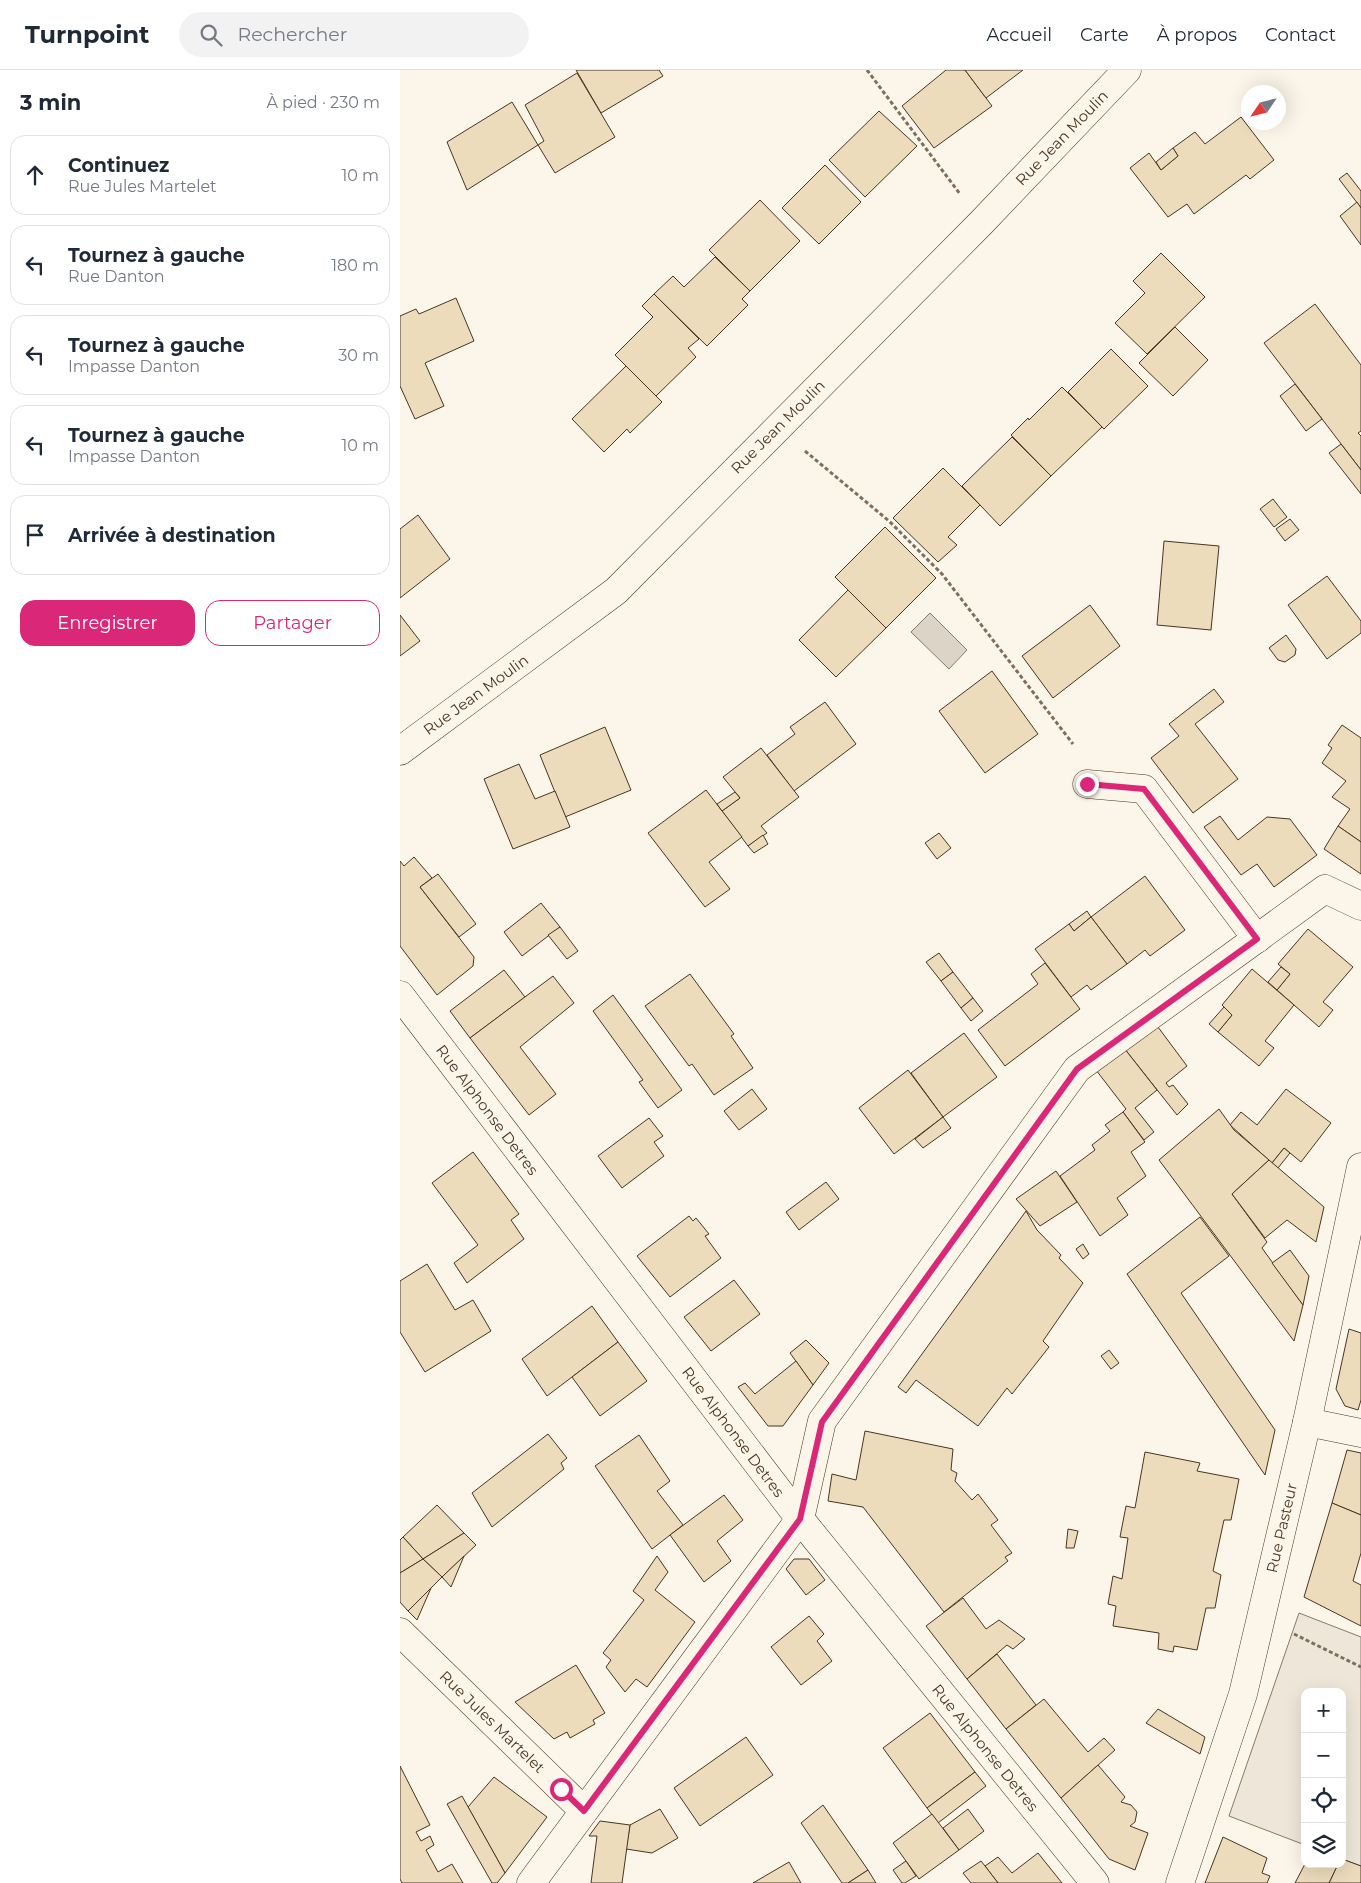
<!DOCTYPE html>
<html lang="fr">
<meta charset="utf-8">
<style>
body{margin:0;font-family:Montserrat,sans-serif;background:#f2f2f3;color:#1f2937}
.controls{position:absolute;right:15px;bottom:15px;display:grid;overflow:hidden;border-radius:10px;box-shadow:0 5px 20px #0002}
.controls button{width:45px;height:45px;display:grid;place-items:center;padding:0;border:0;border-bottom:1px solid #e0e1e3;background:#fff;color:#1f2937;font:25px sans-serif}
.compass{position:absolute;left:841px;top:15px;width:45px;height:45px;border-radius:50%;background:#fff;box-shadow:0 5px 20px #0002;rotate:235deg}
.stop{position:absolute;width:15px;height:15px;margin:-11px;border:4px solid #db2777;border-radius:50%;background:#fff}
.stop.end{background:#db2777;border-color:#fff;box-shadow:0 1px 5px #0008}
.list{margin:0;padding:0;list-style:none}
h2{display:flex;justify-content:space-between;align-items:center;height:65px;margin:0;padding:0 20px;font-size:21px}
h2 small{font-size:16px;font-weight:400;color:#747a83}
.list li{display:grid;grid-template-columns:32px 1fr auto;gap:15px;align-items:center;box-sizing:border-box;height:80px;margin:0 10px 10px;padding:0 10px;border:1px solid #e0e1e3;border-radius:15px}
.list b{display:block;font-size:19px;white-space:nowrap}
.list p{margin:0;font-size:16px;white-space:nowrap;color:#747a83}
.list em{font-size:16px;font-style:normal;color:#747a83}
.actions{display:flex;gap:10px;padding:15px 20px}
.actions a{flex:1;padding:11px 0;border:1px solid #db2777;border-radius:15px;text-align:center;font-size:18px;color:#db2777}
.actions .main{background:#db2777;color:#fff}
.icon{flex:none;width:28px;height:28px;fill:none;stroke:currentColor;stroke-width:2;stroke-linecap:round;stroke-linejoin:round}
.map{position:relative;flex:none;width:961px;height:1813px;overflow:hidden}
header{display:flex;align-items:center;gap:30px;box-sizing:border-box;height:70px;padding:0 25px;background:#fff;border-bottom:1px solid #e0e1e3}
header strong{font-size:24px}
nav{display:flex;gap:28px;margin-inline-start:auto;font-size:18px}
.search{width:350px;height:45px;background:#f2f2f3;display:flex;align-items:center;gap:12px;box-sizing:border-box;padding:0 18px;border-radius:28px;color:#747a83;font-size:19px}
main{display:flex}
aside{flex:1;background:#fff}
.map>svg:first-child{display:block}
.green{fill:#ede6d9;stroke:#887966}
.water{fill:#dcd4c6;stroke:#887966}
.building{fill:#ecdcbc;stroke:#4a3520}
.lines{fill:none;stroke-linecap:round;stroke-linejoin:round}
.minor-casing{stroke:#4a3520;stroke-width:29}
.path{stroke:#7f6f5c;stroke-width:3;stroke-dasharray:4 2.5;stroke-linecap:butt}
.minor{stroke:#fbf6e9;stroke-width:28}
.route{stroke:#db2777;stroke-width:6}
.labels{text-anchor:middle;stroke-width:4;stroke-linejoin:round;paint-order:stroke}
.street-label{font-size:15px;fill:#4a3520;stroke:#fbf6e9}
</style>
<header>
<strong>Turnpoint</strong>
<div class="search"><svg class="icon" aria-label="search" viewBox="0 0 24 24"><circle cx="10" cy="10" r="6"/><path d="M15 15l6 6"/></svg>Rechercher</div>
<nav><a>Accueil</a><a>Carte</a><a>À propos</a><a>Contact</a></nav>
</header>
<main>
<aside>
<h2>3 min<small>À pied · 230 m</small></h2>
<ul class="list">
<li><svg class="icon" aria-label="ahead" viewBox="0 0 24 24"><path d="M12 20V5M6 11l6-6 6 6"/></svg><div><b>Continuez</b><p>Rue Jules Martelet</p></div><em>10 m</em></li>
<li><svg class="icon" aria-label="left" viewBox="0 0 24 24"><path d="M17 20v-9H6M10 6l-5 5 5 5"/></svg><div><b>Tournez à gauche</b><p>Rue Danton</p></div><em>180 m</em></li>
<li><svg class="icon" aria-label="left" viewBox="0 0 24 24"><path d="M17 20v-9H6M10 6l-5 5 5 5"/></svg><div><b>Tournez à gauche</b><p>Impasse Danton</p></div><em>30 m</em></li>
<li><svg class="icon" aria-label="left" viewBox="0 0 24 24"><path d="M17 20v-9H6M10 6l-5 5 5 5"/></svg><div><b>Tournez à gauche</b><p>Impasse Danton</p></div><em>10 m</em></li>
<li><svg class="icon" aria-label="arrive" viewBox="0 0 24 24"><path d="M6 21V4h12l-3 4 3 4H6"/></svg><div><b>Arrivée à destination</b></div></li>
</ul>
<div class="actions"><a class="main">Enregistrer</a><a>Partager</a></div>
</aside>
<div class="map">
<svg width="961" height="1813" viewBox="0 0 961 1813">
<rect width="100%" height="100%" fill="#fbf6e9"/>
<path class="green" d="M 899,1543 L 961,1567 L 961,1796 L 942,1789 L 942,1622 L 905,1622 L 905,1775 L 829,1746 Z"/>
<path class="water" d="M 530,543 L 567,580 L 549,599 L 511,562 Z"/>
<g class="building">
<path d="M 176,0 L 259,0 L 263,6 L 201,43 Z"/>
<path d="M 546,0 L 565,0 L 592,36 L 534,78 L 502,36 Z"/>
<path d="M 565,0 L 623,0 L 586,28 Z"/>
<path d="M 177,3 L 215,67 L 155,103 L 138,75 L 144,71 L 125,35 Z"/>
<path d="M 112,32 L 138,75 L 67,120 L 47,72 Z"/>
<path d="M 479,41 L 517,76 L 465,127 L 429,90 Z"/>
<path d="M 841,47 L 874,90 L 850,109 L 846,105 L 794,144 L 787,134 L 768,147 L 730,98 L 749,83 L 761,100 L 778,86 L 773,78 L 795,62 L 805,74 Z"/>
<path d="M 773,78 L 778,86 L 761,100 L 756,92 Z"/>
<path d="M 425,95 L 461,132 L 419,174 L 382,138 Z"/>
<path d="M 947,103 L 961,121 L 961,138 L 939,109 Z"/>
<path d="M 360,130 L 400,171 L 350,221 L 309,180 Z"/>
<path d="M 957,132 L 961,138 L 961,175 L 940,146 Z"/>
<path d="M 761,183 L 805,227 L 747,284 L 715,253 L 745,223 L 733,211 Z"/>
<path d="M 315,187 L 350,221 L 342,229 L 348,235 L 307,276 L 254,224 L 273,206 L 284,217 Z"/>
<path d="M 254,224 L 299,269 L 288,278 L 296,287 L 256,326 L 215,285 L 253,247 L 242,236 Z"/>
<path d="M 56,228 L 74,271 L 25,293 L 44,336 L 15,349 L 0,316 L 0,246 L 16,239 L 19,244 Z"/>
<path d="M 915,234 L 961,295 L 961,361 L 958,363 L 961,366 L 961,400 L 864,273 Z"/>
<path d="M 775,257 L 808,290 L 773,326 L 739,293 Z"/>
<path d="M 711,279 L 748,316 L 704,359 L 668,322 Z"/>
<path d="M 226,296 L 262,332 L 230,363 L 227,359 L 204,382 L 172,349 Z"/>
<path d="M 895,314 L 922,349 L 906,361 L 880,326 Z"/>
<path d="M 662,317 L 702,357 L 651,406 L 611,365 L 628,348 L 629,350 Z"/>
<path d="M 612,367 L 651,406 L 600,456 L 562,416 Z"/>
<path d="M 941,374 L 961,400 L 961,424 L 929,383 Z"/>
<path d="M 543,398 L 580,435 L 548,467 L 557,475 L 538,492 L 493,448 Z"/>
<path d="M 873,429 L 887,447 L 874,457 L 860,439 Z"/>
<path d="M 18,445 L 50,489 L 0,528 L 0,459 Z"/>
<path d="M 890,449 L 899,460 L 885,471 L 876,459 Z"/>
<path d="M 485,457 L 536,508 L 486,558 L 435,507 Z"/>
<path d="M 764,471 L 819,476 L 811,560 L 757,555 Z"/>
<path d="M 927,506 L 961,551 L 961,563 L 927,589 L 888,535 Z"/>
<path d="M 448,520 L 486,558 L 436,607 L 399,570 Z"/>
<path d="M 690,535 L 720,576 L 653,628 L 622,586 Z"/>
<path d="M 0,545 L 20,571 L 0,586 Z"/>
<path d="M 886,565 L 896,579 L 895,585 L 885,592 L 878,590 L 869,578 Z"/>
<path d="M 592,601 L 638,664 L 585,703 L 539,641 Z"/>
<path d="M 814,619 L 824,632 L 795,654 L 838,709 L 793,743 L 751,688 L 779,666 L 769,654 Z"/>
<path d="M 425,632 L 456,674 L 394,721 L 367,685 L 395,664 L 390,657 Z"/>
<path d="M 942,655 L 961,668 L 961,772 L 938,756 L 950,739 L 932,727 L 946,711 L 922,693 L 932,678 L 928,675 Z"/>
<path d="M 205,657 L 231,720 L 165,747 L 140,685 Z"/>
<path d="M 361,678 L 399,727 L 361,756 L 367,763 L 348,776 L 322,741 L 340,728 L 323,707 Z"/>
<path d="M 119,694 L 135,729 L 155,721 L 170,757 L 113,779 L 84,709 Z"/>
<path d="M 306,720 L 342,767 L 309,792 L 330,819 L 305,837 L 248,763 Z"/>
<path d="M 335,722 L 340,728 L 322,741 L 317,734 Z"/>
<path d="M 820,746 L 838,770 L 867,747 L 890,749 L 917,785 L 874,817 L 857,794 L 841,805 L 804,757 Z"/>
<path d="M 938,756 L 961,772 L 961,804 L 924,779 Z"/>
<path d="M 539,763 L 551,778 L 537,789 L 525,773 Z"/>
<path d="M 363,765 L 368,774 L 354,783 L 348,776 Z"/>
<path d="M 14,787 L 32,808 L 20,817 L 74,887 L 73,896 L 37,925 L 0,876 L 0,791 L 4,796 Z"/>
<path d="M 38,804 L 76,854 L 59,867 L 20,817 Z"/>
<path d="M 745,806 L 785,860 L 750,886 L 745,880 L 727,894 L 691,847 Z"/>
<path d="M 141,833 L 160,857 L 122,886 L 104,862 Z"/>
<path d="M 687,841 L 691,847 L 674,861 L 669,854 Z"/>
<path d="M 691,847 L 727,894 L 691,920 L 687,915 L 671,927 L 635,879 L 669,854 L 674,861 Z"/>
<path d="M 160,857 L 178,881 L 167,889 L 148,865 Z"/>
<path d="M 908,859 L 953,897 L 923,932 L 933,940 L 919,957 L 877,920 L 890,904 L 878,894 Z"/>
<path d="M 539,883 L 553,902 L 541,911 L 526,892 Z"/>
<path d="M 645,893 L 680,939 L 605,996 L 578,960 L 638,914 L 631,904 Z"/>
<path d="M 881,897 L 890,904 L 877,920 L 868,912 Z"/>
<path d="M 852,899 L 894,935 L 865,971 L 874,978 L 859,996 L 818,962 L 832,945 L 822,935 Z"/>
<path d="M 104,900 L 125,927 L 70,968 L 50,941 Z"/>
<path d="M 553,902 L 573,928 L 561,938 L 541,911 Z"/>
<path d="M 290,904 L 334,964 L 331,966 L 353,998 L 314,1025 L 292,994 L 289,996 L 245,936 Z"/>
<path d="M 153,906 L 174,933 L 120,977 L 156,1024 L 129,1045 L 70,968 Z"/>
<path d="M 213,925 L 282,1020 L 258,1038 L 239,1012 L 243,1010 L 193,941 Z"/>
<path d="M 573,928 L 583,941 L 571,951 L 561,938 Z"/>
<path d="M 824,937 L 832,945 L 818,962 L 809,954 Z"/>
<path d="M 755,953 L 787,996 L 766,1013 L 769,1017 L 773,1015 L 788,1034 L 777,1045 L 724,978 Z"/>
<path d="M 564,963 L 597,1007 L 543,1047 L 511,1003 Z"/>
<path d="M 724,978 L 757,1020 L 735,1038 L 754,1062 L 744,1070 L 723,1042 L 726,1039 L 696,1000 Z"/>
<path d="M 508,1000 L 543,1047 L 494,1084 L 459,1038 Z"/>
<path d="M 352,1019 L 367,1039 L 339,1060 L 324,1041 Z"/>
<path d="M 886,1019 L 931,1053 L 901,1092 L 884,1078 L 872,1093 L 830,1055 L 841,1042 L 857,1055 Z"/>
<path d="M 819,1039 L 834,1060 L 869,1090 L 832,1124 L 867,1172 L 862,1178 L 903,1235 L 894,1271 L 759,1090 Z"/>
<path d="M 723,1042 L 745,1072 L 731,1082 L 746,1106 L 717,1128 L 728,1145 L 700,1166 L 660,1106 L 695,1080 L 692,1075 L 710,1061 L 705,1055 Z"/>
<path d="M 543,1047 L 551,1058 L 523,1078 L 515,1069 Z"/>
<path d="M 249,1048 L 263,1066 L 254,1072 L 264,1086 L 222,1118 L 198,1086 Z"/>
<path d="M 884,1078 L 890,1083 L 878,1098 L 872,1093 Z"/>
<path d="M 73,1082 L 119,1144 L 111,1150 L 124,1169 L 67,1213 L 54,1193 L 78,1175 L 32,1113 Z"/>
<path d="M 869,1090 L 924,1137 L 916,1172 L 887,1150 L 865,1168 L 832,1124 Z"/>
<path d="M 656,1101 L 677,1132 L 640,1156 L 616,1129 Z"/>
<path d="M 426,1112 L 439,1129 L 399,1160 L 386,1142 Z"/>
<path d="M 626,1141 L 637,1160 L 661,1185 L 659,1188 L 683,1213 L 643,1271 L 649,1277 L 612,1324 L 607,1318 L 578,1356 L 516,1310 L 506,1323 L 498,1317 Z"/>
<path d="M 289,1146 L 293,1151 L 296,1148 L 309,1164 L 305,1166 L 321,1188 L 270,1227 L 237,1186 Z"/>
<path d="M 800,1147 L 829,1186 L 781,1223 L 875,1360 L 865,1405 L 727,1204 Z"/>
<path d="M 683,1174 L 689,1184 L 683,1189 L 676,1179 Z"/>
<path d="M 890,1180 L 909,1206 L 903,1235 L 872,1193 Z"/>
<path d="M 27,1194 L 55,1240 L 73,1230 L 91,1261 L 25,1302 L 0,1262 L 0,1211 Z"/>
<path d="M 334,1210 L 360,1244 L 311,1281 L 284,1247 Z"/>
<path d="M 192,1236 L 218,1272 L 147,1326 L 122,1289 Z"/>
<path d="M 949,1259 L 961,1263 L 961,1330 L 958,1340 L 945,1336 L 936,1319 Z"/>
<path d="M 406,1270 L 429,1293 L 413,1315 L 390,1283 Z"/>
<path d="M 218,1272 L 247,1311 L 200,1346 L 172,1307 Z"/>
<path d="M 709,1280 L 719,1293 L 711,1299 L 701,1286 Z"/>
<path d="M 396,1291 L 413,1315 L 383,1356 L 368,1356 L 338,1317 L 345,1313 L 355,1324 Z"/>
<path d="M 465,1361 L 553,1379 L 551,1400 L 557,1403 L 555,1411 L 572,1430 L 578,1424 L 598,1450 L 591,1455 L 612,1483 L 605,1487 L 608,1491 L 544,1542 L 463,1437 L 428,1431 L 432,1404 L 456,1410 Z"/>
<path d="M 148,1364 L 167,1388 L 161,1393 L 164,1399 L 92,1457 L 72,1423 Z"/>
<path d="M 239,1365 L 270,1411 L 257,1421 L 283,1455 L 252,1479 L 195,1396 Z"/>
<path d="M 947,1380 L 961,1383 L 961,1445 L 932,1433 Z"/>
<path d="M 745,1382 L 800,1393 L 797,1401 L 839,1409 L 831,1450 L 824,1450 L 813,1501 L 821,1505 L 815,1538 L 806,1538 L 797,1580 L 774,1576 L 773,1582 L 758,1579 L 759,1563 L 713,1556 L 716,1536 L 708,1534 L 713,1506 L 722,1509 L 728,1468 L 720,1467 L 726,1436 L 735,1438 Z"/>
<path d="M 324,1425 L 343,1450 L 317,1471 L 331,1491 L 304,1512 L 270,1465 Z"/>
<path d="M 932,1433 L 961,1445 L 961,1483 L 953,1511 L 961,1515 L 961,1556 L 904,1527 Z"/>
<path d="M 37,1435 L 64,1463 L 23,1489 L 3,1467 Z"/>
<path d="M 668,1459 L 678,1461 L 674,1478 L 666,1478 Z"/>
<path d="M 64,1463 L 76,1475 L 42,1507 L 23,1489 Z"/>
<path d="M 3,1467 L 23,1489 L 0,1503 L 0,1470 Z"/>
<path d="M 64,1486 L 51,1517 L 42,1507 Z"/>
<path d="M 257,1486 L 268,1502 L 255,1520 L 295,1552 L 247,1617 L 236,1609 L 225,1622 L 206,1597 L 211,1590 L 203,1583 L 244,1530 L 233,1521 Z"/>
<path d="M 23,1489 L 42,1507 L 8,1541 L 0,1532 L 0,1503 Z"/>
<path d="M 394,1489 L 409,1489 L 425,1510 L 406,1525 L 386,1499 Z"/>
<path d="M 31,1518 L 17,1550 L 8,1541 Z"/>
<path d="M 563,1528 L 586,1559 L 599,1550 L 625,1569 L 613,1579 L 607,1575 L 567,1609 L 526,1556 Z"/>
<path d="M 409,1546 L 424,1564 L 417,1571 L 432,1591 L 401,1615 L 371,1577 Z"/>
<path d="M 597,1584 L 636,1635 L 606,1659 L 567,1609 Z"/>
<path d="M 176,1595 L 205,1643 L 193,1650 L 195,1654 L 170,1668 L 167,1662 L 154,1669 L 115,1632 Z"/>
<path d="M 644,1629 L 688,1682 L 704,1668 L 715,1680 L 661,1728 L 606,1659 Z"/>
<path d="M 758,1639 L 805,1667 L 800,1684 L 746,1653 Z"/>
<path d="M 530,1643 L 575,1702 L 527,1738 L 483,1678 Z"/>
<path d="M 346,1667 L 373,1705 L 300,1756 L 274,1718 Z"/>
<path d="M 698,1695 L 725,1727 L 721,1732 L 731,1735 L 737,1742 L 735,1752 L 730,1756 L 748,1763 L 735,1800 L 709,1789 L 661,1728 Z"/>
<path d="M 0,1696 L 30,1755 L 16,1762 L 21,1771 L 30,1766 L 34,1775 L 26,1780 L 38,1802 L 52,1794 L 63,1813 L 2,1813 L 0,1809 Z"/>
<path d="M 575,1702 L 586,1716 L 538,1753 L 527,1738 Z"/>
<path d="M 94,1707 L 147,1747 L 105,1803 L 68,1737 Z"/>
<path d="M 62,1726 L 105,1803 L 97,1813 L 92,1813 L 47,1734 Z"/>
<path d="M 423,1735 L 468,1800 L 448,1813 L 442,1813 L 401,1753 Z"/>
<path d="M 260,1739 L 278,1768 L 252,1783 L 226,1779 L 230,1755 Z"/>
<path d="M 568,1739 L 584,1761 L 559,1780 L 543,1758 Z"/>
<path d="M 532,1744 L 559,1780 L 519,1809 L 493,1773 Z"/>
<path d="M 200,1751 L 230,1755 L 222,1813 L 191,1813 L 197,1766 L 189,1766 Z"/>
<path d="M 823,1767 L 867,1788 L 862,1803 L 870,1806 L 867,1813 L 805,1813 Z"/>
<path d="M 638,1783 L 662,1813 L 598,1813 L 585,1796 L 598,1787 L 612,1803 Z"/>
<path d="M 942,1789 L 961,1796 L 961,1813 L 929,1813 L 938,1794 L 942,1794 Z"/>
<path d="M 506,1791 L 516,1806 L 505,1813 L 502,1813 L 493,1800 Z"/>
<path d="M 581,1791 L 585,1796 L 598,1813 L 571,1813 L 563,1803 Z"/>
<path d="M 389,1792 L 401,1813 L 353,1813 Z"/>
<path d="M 905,1794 L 938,1794 L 929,1813 L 895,1813 Z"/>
<path d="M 468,1800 L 476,1813 L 448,1813 Z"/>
</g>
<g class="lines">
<g class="minor-casing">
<g id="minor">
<path d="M 0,681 L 216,521 L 581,153 L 727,0"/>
<path d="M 687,714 L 744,719 L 857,869"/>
<path d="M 0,925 L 400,1449 L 695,1813"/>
<path d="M 907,1352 L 961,1363"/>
<path d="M 0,1562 L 184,1741"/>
<path d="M 131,1813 L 400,1449 L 422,1351 L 677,999 L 925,819 L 961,836"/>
<path d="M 780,1813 L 843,1624 L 907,1352 L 961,1097"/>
</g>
</g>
<g class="path">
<path d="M 467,0 L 560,124"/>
<path d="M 405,381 L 489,451 L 542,504 L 673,674"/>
<path d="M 894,1564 L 961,1597"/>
</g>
<use href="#minor" class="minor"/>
</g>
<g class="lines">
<path class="route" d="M 161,1719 L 184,1741 L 400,1449 L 422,1352 L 677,999 L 857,869 L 744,719 L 687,714"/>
</g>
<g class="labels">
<g class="street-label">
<text transform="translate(662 68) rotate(-46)" y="5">Rue Jean Moulin</text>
<text transform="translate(378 357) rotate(-45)" y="5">Rue Jean Moulin</text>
<text transform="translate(76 625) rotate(-36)" y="5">Rue Jean Moulin</text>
<text transform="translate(87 1040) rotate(53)" y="5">Rue Alphonse Detres</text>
<text transform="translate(333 1362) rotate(53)" y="5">Rue Alphonse Detres</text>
<text transform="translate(882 1458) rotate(-77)" y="5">Rue Pasteur</text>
<text transform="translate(92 1652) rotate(44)" y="5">Rue Jules Martelet</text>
<text transform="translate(585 1678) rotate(51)" y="5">Rue Alphonse Detres</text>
</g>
</g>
</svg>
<div class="controls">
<button>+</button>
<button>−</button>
<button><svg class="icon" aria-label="locate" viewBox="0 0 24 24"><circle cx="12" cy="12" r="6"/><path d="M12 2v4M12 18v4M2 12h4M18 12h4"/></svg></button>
<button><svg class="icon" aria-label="layers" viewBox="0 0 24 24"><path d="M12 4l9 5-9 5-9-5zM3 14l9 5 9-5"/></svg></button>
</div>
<svg class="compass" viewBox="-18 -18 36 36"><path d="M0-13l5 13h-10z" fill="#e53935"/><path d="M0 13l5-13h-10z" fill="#747a83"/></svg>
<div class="stop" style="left:161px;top:1719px"></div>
<div class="stop end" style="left:687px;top:714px"></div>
</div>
</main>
